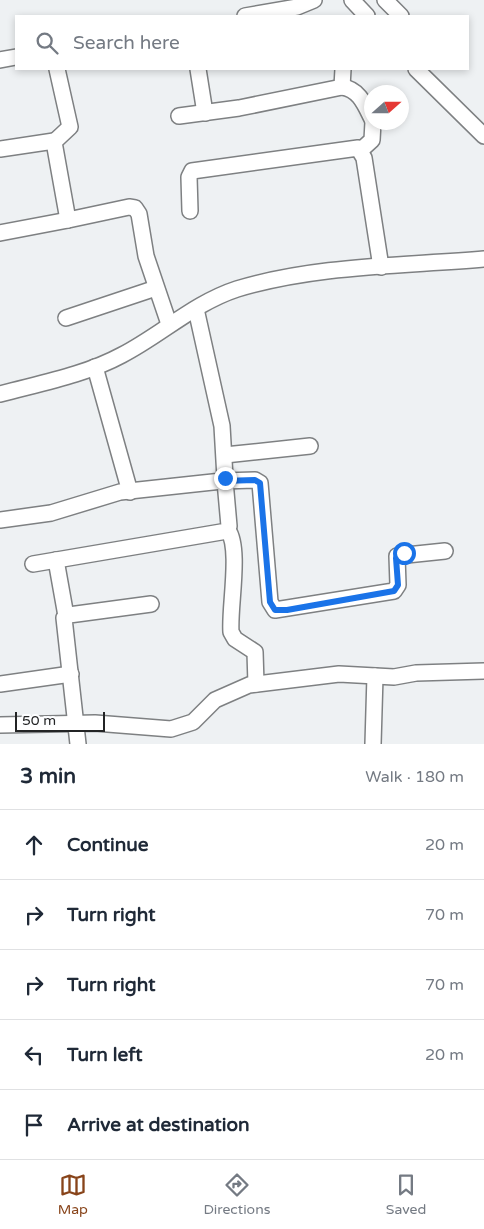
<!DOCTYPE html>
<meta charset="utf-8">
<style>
body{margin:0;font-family:"Varela Round",sans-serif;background:#f6f6f7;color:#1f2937}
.compass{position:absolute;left:364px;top:85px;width:45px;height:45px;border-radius:50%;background:#fff;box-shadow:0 2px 8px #0003;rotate:69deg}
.scale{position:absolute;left:15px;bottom:12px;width:90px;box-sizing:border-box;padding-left:5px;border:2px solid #232425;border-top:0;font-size:14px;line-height:18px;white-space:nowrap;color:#232425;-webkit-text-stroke:4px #fdfeff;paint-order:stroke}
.stop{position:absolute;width:15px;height:15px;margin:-11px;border:4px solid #1a73e8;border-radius:50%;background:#fff}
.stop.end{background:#1a73e8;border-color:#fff;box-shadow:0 1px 5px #0008}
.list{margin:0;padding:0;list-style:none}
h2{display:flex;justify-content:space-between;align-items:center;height:65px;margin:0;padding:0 20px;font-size:21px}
h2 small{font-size:16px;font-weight:400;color:#747a83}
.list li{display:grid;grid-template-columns:32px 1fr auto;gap:15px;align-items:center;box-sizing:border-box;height:70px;padding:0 20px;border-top:1px solid #e0e1e3}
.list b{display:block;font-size:19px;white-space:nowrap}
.list em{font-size:16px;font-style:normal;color:#747a83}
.icon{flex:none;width:28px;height:28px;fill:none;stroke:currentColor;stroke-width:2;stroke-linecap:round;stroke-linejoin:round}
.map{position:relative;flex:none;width:484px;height:744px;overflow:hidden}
.search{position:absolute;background:#fff;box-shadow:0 2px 8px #0003;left:15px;right:15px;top:15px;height:55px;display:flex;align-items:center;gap:12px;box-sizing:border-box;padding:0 18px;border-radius:0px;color:#747a83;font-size:19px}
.sheet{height:415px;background:#fff}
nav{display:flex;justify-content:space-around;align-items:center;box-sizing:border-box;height:70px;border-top:1px solid #e0e1e3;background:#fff;font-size:14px;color:#747a83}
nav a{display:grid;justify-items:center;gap:2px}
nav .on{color:#88441a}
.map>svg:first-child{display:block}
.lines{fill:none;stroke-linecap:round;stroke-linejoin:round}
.minor-casing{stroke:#7e8082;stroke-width:18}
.minor{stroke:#fff;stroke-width:15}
.route{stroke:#1a73e8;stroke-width:6}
</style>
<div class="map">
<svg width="484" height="744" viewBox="0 0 484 744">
<rect width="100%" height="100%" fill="#eef1f3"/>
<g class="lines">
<g class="minor-casing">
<g id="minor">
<path d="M 352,0 L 367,16"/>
<path d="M 385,0 L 401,16"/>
<path d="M 245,16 L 297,7 L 314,0"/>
<path d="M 0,60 L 16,57"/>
<path d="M 57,69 L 70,127 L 54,142 L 68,220 L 129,207 L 135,208 L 139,214 L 146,256 L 169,324"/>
<path d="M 198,69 L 205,113"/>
<path d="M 416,69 L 484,136"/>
<path d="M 342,87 L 343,69"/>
<path d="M 179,116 L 239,108 L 342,87 C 359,89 365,105 372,119"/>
<path d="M 0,149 L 54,141"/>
<path d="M 361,150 L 372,140 L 373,122"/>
<path d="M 190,211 L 189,177 L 192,171 L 358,148 L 364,158 L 381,267"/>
<path d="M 0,233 L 68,220"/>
<path d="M 66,318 L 156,288"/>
<path d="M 95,367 L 130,492"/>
<path d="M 0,394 C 41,383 85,375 122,355 C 161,335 194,303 237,289 C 316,265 402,266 484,259"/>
<path d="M 225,455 L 310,446"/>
<path d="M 222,481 L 255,480 L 260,483 L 270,602 L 275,610 L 394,591 L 398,585 L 397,556 L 445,551"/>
<path d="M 0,520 L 51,513 L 120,492 L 222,481 L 225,478 L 222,426 L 196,309"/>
<path d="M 228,530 C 241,549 229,608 231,632 L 235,639 L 255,652 L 256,684"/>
<path d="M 56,560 L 66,616"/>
<path d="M 33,564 L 227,531 L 229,526 L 225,481"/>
<path d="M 0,684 L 71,674"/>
<path d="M 0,725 L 95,723 L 171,729 L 193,722 L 215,700 L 249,685 L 339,674 L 394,677 L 416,673 L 484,671"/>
<path d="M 78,744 L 64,618 L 69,615 L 151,604"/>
<path d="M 373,744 L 375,676"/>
</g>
</g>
<use href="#minor" class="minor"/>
</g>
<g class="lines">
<path class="route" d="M 225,478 L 222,481 L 255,480 L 260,483 L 270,602 L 275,610 L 287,610 L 394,591 L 398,585 L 396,558 L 404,553"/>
</g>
</svg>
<svg class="compass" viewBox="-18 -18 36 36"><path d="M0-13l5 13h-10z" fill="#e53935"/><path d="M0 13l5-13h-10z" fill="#747a83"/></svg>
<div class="scale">50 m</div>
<div class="stop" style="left:404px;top:553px"></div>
<div class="stop end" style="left:225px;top:478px"></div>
<div class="search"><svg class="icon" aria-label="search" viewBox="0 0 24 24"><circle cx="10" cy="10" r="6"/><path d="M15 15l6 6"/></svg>Search here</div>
</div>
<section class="sheet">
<h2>3 min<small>Walk · 180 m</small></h2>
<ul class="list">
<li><svg class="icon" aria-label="ahead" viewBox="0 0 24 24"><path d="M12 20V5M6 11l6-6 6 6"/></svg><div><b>Continue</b></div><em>20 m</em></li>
<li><svg class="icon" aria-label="right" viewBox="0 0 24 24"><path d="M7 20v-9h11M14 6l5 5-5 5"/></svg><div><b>Turn right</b></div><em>70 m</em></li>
<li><svg class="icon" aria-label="right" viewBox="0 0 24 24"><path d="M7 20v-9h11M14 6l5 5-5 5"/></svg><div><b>Turn right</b></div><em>70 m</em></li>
<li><svg class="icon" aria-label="left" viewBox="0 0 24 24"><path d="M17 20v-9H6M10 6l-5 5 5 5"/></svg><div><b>Turn left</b></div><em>20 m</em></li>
<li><svg class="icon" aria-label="arrive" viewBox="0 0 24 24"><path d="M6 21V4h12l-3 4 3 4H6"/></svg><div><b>Arrive at destination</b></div></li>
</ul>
</section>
<nav>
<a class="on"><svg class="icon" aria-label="map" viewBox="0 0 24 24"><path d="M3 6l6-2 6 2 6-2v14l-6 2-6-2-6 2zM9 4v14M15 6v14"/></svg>Map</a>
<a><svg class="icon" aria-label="directions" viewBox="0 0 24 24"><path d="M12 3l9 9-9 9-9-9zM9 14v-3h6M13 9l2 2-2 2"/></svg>Directions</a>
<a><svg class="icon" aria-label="saved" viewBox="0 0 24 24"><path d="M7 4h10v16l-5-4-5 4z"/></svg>Saved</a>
</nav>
